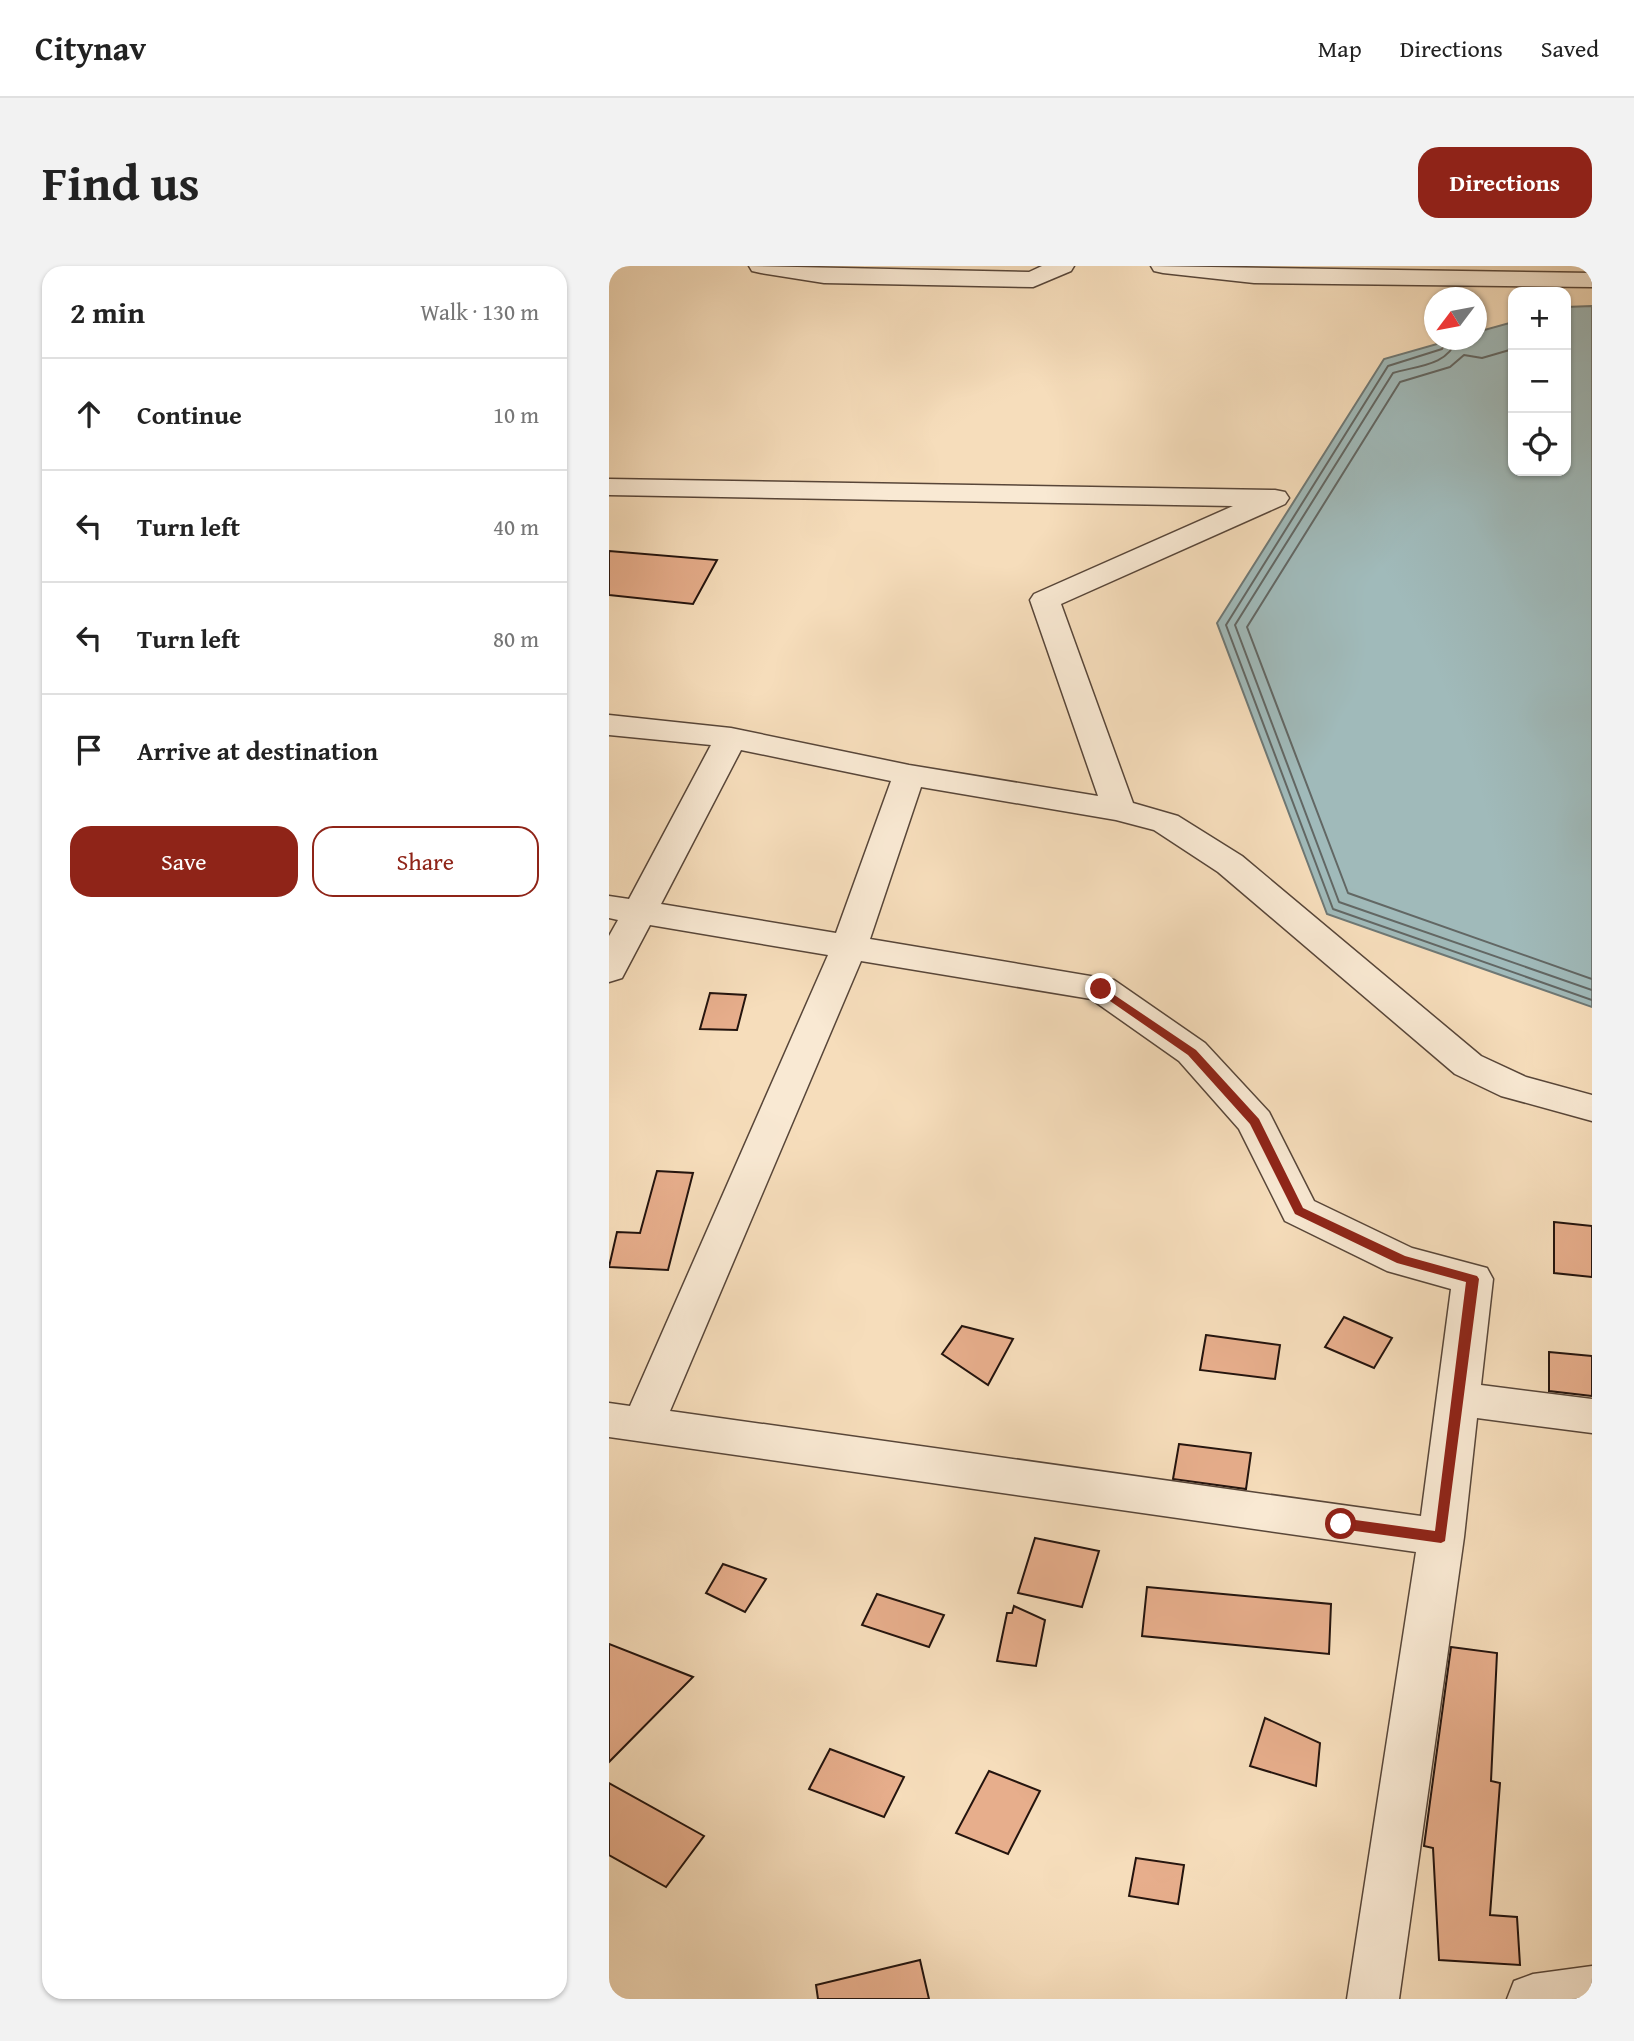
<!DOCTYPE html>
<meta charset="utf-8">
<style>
body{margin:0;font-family:"Gentium Book Plus",serif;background:#f2f2f2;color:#222}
.controls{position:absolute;right:21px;top:21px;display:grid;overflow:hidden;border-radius:14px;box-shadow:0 2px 5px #0004}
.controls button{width:63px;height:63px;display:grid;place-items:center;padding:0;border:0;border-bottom:2px solid #e0e0e0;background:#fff;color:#222;font:35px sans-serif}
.compass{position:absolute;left:815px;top:21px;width:63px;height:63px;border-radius:50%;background:#fff;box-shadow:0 2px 5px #0004;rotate:238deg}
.stop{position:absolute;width:21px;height:21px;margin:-16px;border:5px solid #8f2418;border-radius:50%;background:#fff}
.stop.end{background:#8f2418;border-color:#fff;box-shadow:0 2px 7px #0008}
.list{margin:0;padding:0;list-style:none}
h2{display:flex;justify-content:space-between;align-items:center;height:91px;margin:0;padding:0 28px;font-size:30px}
h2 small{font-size:23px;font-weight:400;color:#767676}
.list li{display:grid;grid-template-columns:46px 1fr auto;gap:21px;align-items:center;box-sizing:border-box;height:112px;padding:0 28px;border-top:2px solid #e0e0e0}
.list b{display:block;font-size:26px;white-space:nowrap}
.list em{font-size:23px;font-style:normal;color:#767676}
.actions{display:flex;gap:14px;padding:21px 28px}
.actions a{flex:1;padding:16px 0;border:2px solid #8f2418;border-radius:21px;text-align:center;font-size:24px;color:#8f2418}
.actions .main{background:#8f2418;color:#fff}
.icon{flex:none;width:38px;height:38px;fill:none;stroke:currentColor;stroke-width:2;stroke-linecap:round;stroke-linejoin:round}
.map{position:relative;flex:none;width:983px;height:1733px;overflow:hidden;border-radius:21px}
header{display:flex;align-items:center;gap:42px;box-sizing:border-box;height:98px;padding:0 35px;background:#fff;border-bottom:2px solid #e0e0e0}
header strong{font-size:33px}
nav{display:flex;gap:38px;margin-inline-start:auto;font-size:24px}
.intro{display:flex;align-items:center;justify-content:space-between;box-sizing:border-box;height:168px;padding:0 42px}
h1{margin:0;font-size:49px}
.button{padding:18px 32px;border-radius:21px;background:#8f2418;color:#fff;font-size:24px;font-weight:700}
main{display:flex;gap:42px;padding:0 42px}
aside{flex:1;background:#fff;border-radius:21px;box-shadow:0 2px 5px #0004}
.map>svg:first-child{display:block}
.water{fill:#a0baba;stroke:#6e7875;stroke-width:2}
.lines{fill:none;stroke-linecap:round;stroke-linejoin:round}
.shore{stroke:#626764;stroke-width:2}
.building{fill:#e7ae8c;stroke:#24140e;stroke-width:2}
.minor-casing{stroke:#584639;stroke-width:3}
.minor{fill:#f9e9d3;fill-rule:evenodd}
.route{fill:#8f2418}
</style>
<header>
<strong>Citynav</strong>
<nav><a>Map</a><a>Directions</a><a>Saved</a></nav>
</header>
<div class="intro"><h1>Find us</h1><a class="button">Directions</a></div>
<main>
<aside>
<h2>2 min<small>Walk · 130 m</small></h2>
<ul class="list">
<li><svg class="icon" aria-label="ahead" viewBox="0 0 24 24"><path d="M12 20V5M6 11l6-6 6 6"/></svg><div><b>Continue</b></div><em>10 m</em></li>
<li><svg class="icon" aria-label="left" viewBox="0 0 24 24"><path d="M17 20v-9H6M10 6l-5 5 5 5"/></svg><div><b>Turn left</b></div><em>40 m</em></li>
<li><svg class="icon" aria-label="left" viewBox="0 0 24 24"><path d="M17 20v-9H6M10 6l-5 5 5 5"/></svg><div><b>Turn left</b></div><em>80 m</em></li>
<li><svg class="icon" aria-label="arrive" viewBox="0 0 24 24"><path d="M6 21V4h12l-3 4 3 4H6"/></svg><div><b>Arrive at destination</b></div></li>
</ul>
<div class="actions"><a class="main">Save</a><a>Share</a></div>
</aside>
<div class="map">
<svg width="983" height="1733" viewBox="0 0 983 1733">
<rect width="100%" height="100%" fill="#f6ddbb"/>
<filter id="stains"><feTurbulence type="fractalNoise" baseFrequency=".00286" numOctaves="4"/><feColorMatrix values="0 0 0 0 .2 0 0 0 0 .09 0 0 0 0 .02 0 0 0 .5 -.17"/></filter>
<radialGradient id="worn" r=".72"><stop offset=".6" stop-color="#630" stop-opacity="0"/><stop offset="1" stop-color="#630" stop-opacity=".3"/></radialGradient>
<path class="water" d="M 983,40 L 983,741 L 718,648 L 608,357 L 775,93 L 842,74 L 867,74 L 868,66 L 904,56 L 904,205 L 957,205 L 957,41 Z"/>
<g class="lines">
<g class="shore">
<path d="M 838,74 L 833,83 L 779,100 L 617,359 L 724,643 L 983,734"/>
<path d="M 847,74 C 839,100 806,100 784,107 L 626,359 L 730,636 L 983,724"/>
<path d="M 904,83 L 873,92 L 855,89 L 841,101 L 791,116 L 638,361 L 739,627 L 983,713"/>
</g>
</g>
<g class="building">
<path d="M 0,285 L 108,294 L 84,338 L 0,329 Z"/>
<path d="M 101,727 L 137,729 L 128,764 L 91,763 Z"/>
<path d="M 48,905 L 84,907 L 59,1004 L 0,1001 L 8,966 L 31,967 Z"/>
<path d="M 945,956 L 983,960 L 983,1011 L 945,1007 Z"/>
<path d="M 735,1051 L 783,1072 L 765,1102 L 716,1081 Z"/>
<path d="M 353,1060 L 404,1073 L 379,1119 L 333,1088 Z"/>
<path d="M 597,1069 L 671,1079 L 666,1113 L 591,1104 Z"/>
<path d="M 940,1086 L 983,1090 L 983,1130 L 940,1125 Z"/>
<path d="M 570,1178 L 642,1187 L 637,1223 L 564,1213 Z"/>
<path d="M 426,1272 L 490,1285 L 473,1341 L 409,1327 Z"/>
<path d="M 114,1298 L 157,1313 L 136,1346 L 97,1327 Z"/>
<path d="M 538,1321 L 722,1338 L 720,1388 L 533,1370 Z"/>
<path d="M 268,1328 L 335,1349 L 320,1381 L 253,1359 Z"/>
<path d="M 405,1340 L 436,1354 L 427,1400 L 388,1395 L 398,1347 L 403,1347 Z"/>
<path d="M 0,1378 L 84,1411 L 0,1496 Z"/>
<path d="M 842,1381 L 888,1387 L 882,1515 L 891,1517 L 881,1649 L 908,1651 L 911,1699 L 830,1694 L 824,1582 L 815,1580 Z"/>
<path d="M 656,1452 L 711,1477 L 707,1520 L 641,1500 Z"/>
<path d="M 221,1483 L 295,1511 L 275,1551 L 200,1523 Z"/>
<path d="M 380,1505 L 431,1525 L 399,1588 L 347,1567 Z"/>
<path d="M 0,1517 L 95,1570 L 57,1621 L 0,1589 Z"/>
<path d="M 527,1592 L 575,1599 L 569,1638 L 520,1630 Z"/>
<path d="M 311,1694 L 320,1733 L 209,1733 L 207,1719 Z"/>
</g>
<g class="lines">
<g class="minor-casing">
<g id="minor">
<path d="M 140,0 L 420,6 L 433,0 L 465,0 L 462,5 L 424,21 L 215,17 L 152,7 L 143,5 Z"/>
<path d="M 542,0 L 983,7 L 983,21 L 645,17 L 554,7 L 545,5 Z"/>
<path d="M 0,213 L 666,224 L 676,226 L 680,232 L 676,238 L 452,338 L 524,537 L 569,550 L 633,590 L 872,790 L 917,811 L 983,829 L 983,855 L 892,830 L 846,808 L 609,606 L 545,564 L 507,554 L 312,521 L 261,673 L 505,714 L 596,777 L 660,846 L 705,935 L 803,982 L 878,1002 L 884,1013 L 872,1119 L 983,1133 L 983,1167 L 868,1152 L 855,1271 L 790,1733 L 738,1733 L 807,1286 L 0,1171 L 0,1137 L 21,1140 L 219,689 L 41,659 L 13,712 L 0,716 L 0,670 L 9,654 L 0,652 L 0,630 L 20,633 L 102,479 L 0,469 L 0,449 L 122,462 L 300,499 L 489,530 L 421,334 L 425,328 L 624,240 L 0,229 ZM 132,484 L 282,515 L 227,667 L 52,638 ZM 252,695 L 482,733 L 570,795 L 630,863 L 676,955 L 778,1005 L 842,1023 L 812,1250 L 61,1145 Z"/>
<path d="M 983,1700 L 983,1733 L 898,1733 L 905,1715 L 924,1708 Z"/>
</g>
</g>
<use href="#minor" class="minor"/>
</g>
<path class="route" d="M 492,720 L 587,784 L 650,853 L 694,942 L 796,990 L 868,1010 L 870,1013 L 836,1275 L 832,1277 L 732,1263 L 725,1258 L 732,1252 L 826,1265 L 857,1016 L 788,997 L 686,948 L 641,858 L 579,789 L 488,726 L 486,723 Z"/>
<rect width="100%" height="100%" filter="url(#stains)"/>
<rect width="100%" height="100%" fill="url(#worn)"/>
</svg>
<div class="controls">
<button>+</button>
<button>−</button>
<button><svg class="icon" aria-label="locate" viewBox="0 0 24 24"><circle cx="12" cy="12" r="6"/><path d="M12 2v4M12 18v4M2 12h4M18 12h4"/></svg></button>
</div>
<svg class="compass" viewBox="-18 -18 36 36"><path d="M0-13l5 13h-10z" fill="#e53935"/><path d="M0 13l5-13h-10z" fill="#767676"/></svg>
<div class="stop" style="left:732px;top:1258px"></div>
<div class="stop end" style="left:492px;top:723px"></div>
</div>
</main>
